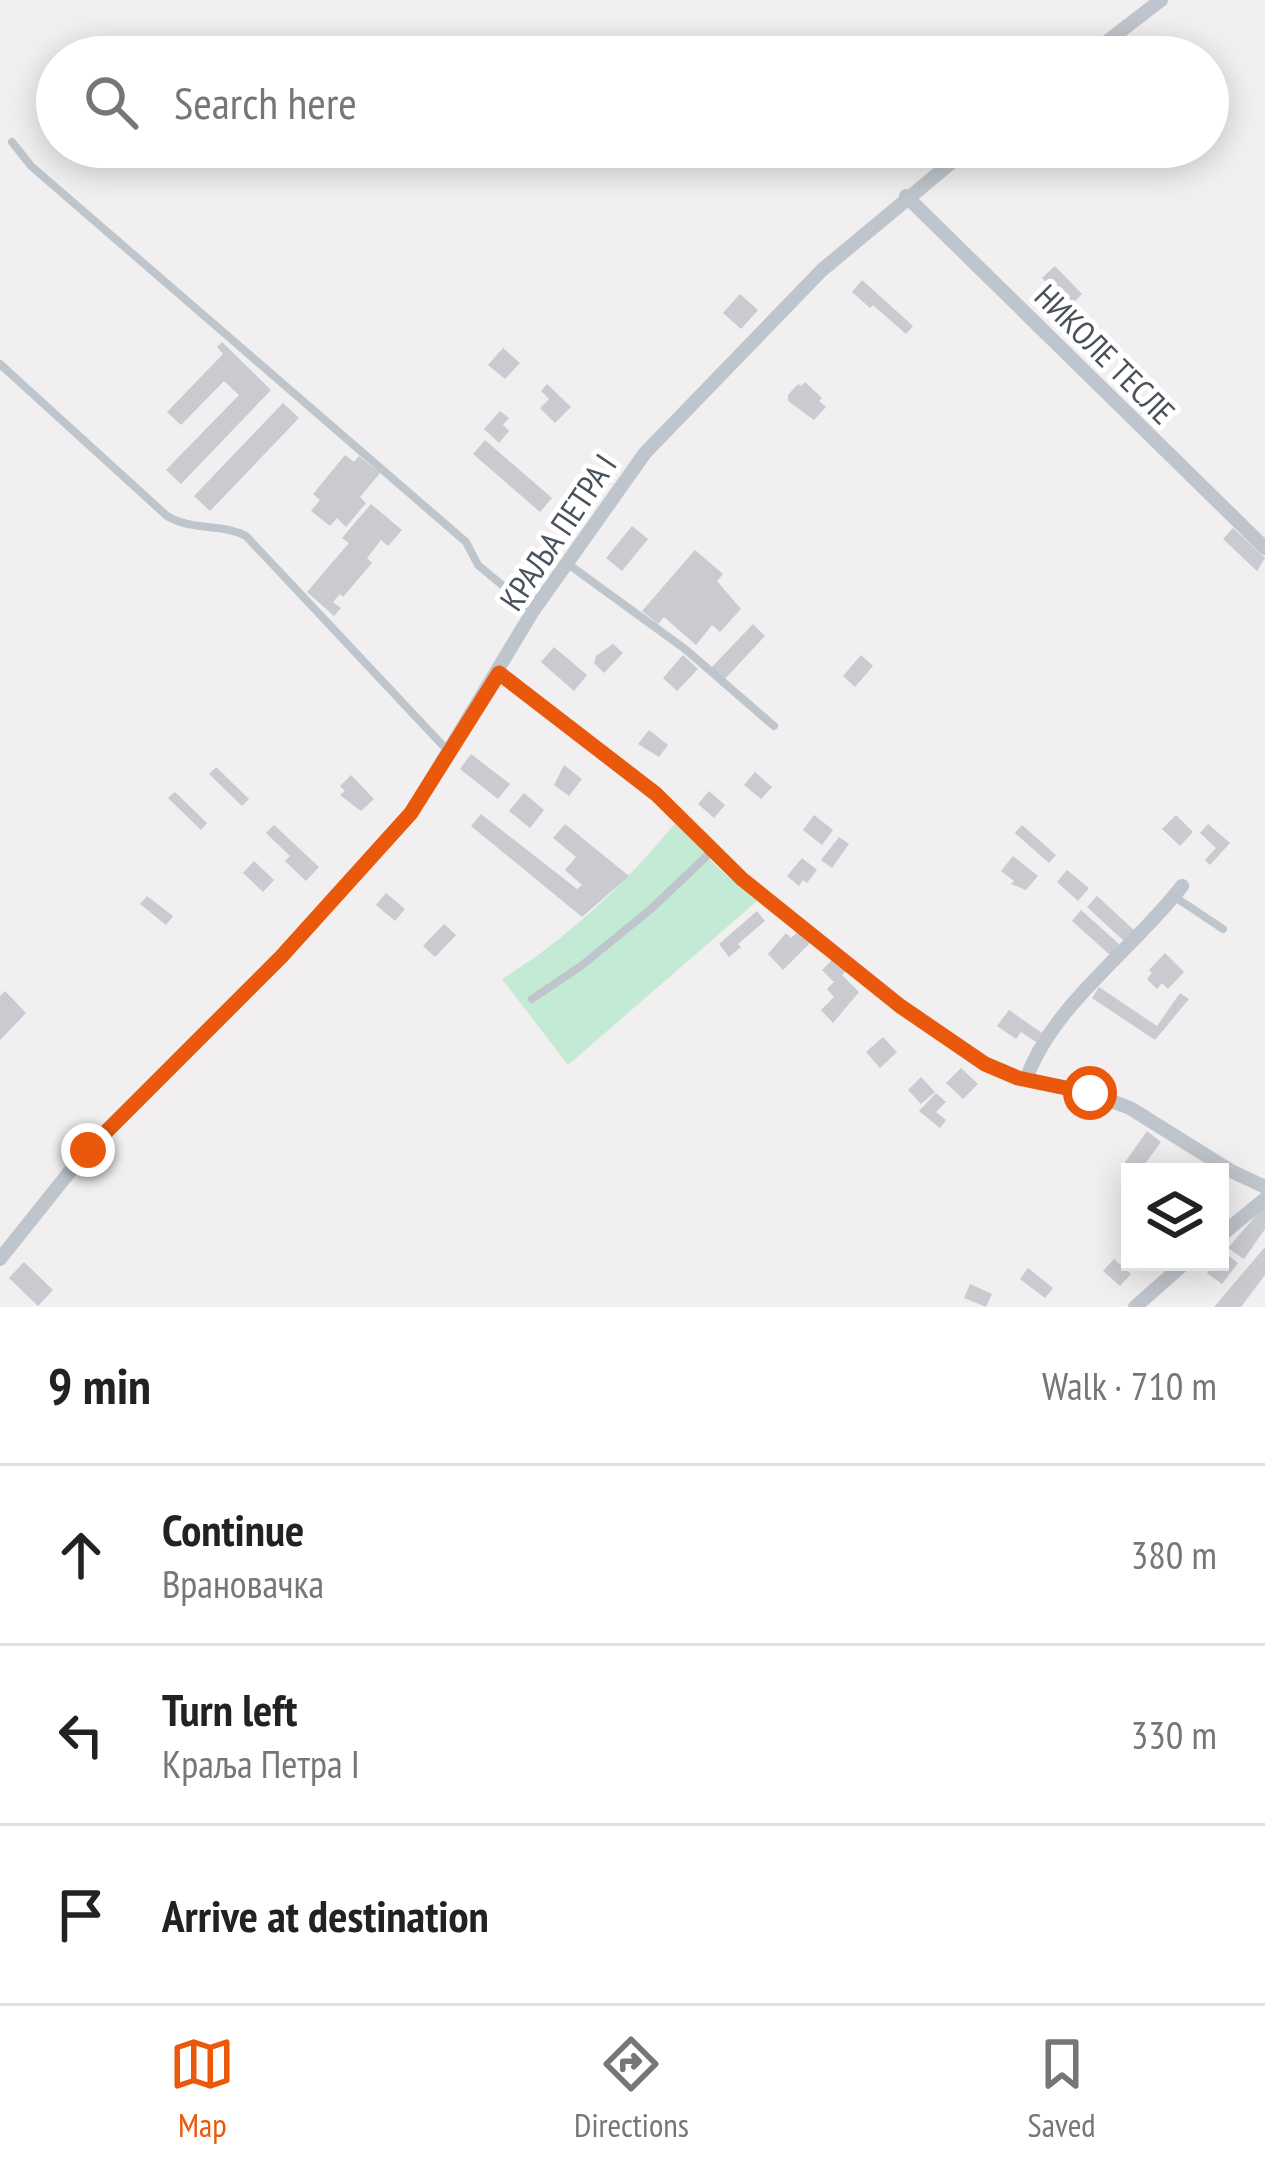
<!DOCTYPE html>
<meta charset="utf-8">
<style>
body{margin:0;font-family:"PT Sans Narrow",sans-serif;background:#f2f2f2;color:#222}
.controls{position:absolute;right:36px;bottom:36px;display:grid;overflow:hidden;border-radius:0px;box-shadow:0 6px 30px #0003}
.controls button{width:108px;height:108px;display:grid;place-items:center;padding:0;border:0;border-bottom:3px solid #e0e0e0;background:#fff;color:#222;font:60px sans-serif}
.stop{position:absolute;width:36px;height:36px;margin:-27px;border:9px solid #ea580c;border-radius:50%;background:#fff}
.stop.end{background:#ea580c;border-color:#fff;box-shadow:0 3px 12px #0008}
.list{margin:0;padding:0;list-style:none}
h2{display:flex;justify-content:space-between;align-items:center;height:156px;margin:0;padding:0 48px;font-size:51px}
h2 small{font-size:39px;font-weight:400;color:#767676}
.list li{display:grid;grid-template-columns:78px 1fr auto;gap:36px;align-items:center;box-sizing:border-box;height:180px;padding:0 48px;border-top:3px solid #e0e0e0}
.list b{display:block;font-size:45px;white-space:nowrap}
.list p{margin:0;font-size:39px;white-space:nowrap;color:#767676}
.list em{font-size:39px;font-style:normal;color:#767676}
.icon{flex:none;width:66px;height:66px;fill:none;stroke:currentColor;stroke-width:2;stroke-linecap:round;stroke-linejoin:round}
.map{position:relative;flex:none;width:1265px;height:1307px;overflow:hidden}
.search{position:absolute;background:#fff;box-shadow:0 6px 30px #0003;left:36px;right:36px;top:36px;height:132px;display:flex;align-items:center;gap:30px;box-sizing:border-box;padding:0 42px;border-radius:66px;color:#767676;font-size:45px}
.sheet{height:696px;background:#fff}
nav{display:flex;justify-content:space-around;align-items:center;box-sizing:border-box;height:168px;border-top:3px solid #e0e0e0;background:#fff;font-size:33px;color:#767676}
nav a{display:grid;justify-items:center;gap:6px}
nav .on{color:#ea580c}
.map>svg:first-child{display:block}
.green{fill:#c3ead4}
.building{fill:#c9cbd1}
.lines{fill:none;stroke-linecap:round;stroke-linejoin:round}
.lane{stroke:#bfc5cc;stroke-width:8}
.street{stroke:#bfc5cc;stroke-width:14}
.route{stroke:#ea580c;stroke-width:15}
.labels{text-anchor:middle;stroke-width:10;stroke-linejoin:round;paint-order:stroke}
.street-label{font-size:33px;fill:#49515a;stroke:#fff}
</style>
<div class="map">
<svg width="1265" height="1307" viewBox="0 0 1265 1307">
<rect width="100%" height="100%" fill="#f1efef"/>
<path class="green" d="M 677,821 L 716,866 L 757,901 L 568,1065 L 502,979 C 570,937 627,882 677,821 Z"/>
<g class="building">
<path d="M 1055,266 L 1082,294 L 1073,303 L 1057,286 L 1054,290 L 1042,278 Z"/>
<path d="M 862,280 L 913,326 L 906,334 L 873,305 L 870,308 L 852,292 Z"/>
<path d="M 740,294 L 758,310 L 741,329 L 723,313 Z"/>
<path d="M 222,342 L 271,390 L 181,484 L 166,470 L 239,395 L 224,381 L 181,425 L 167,412 L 223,354 L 217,347 Z"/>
<path d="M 503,348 L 520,363 L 505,379 L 488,365 Z"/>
<path d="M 805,382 L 822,398 L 819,401 L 826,407 L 814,420 L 788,401 L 788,395 L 798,384 L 801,386 Z"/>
<path d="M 547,384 L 571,407 L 555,423 L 540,408 L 549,399 L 541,391 Z"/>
<path d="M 283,403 L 299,418 L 210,511 L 194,496 Z"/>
<path d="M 500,411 L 509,418 L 503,425 L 509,431 L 499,443 L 484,429 Z"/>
<path d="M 485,440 L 552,498 L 540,512 L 473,454 Z"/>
<path d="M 345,455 L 354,462 L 359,456 L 380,473 L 360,497 L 366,503 L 346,527 L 337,518 L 330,526 L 311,511 L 320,500 L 313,494 Z"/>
<path d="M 371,504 L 402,530 L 388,546 L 381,540 L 367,558 L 372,563 L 343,597 L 340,594 L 333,602 L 341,608 L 334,616 L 307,592 L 349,543 L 342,538 Z"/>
<path d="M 632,526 L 648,539 L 622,571 L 606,558 Z"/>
<path d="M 1233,528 L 1265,558 L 1257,571 L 1223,539 Z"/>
<path d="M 695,550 L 723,574 L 717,581 L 741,609 L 720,632 L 712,625 L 696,645 L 664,617 L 658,624 L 642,611 Z"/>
<path d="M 753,624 L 765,636 L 724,680 L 711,668 Z"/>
<path d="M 613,644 L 623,653 L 604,673 L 594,663 L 596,656 Z"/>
<path d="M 554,647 L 587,675 L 574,691 L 541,662 Z"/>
<path d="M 683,655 L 698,669 L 677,691 L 663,678 Z"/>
<path d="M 861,655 L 873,666 L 855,687 L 843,676 Z"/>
<path d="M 649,730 L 668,745 L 659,757 L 638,744 Z"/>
<path d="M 471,754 L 510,784 L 498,799 L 460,769 Z"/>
<path d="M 564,765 L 582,779 L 569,796 L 554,785 Z"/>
<path d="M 216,767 L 249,799 L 242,806 L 209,774 Z"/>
<path d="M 755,772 L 772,787 L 761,799 L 744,785 Z"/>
<path d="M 351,775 L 374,799 L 361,811 L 340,795 L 345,791 L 340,786 Z"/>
<path d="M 709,791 L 725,805 L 714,818 L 698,804 Z"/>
<path d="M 175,792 L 207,823 L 201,830 L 168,798 Z"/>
<path d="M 524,793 L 544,810 L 530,828 L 509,811 Z"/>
<path d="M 481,814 L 577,889 L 582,885 L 565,870 L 576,857 L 553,838 L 565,824 L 629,876 L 582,917 L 471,826 Z"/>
<path d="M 814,815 L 833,830 L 822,845 L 803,830 Z"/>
<path d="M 1176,815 L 1193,832 L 1180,846 L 1162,829 Z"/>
<path d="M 1208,824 L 1230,843 L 1210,865 L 1205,860 L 1216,848 L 1200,833 Z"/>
<path d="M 274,825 L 319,867 L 306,881 L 285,861 L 290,856 L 266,833 Z"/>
<path d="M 1022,825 L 1056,855 L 1049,863 L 1015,833 Z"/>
<path d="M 839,837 L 849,844 L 832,868 L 821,860 Z"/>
<path d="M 1013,856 L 1038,876 L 1026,890 L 1011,884 L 1014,881 L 1001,871 Z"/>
<path d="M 802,858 L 817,870 L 807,883 L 803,880 L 799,886 L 787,876 Z"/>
<path d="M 254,861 L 274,880 L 263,892 L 243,873 Z"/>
<path d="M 1067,870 L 1089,888 L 1078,901 L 1057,882 Z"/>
<path d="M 386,893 L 405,909 L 395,921 L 376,905 Z"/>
<path d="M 147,896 L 173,916 L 166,925 L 140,904 Z"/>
<path d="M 1097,896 L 1134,930 L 1124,941 L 1087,907 Z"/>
<path d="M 1081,910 L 1119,944 L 1110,955 L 1072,921 Z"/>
<path d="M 757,911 L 765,921 L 738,944 L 741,947 L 729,957 L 719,944 Z"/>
<path d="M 444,924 L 456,935 L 435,957 L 423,946 Z"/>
<path d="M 800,930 L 812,941 L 783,970 L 768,954 L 786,933 L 791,938 Z"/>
<path d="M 1165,953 L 1184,972 L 1168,989 L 1162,983 L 1157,989 L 1147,979 L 1152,973 L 1149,970 Z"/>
<path d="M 835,957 L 848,969 L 842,975 L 859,992 L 833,1023 L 821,1010 L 834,997 L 827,989 L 834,982 L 822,970 Z"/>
<path d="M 1099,987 L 1157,1026 L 1180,993 L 1189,999 L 1155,1040 L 1092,998 Z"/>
<path d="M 5,991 L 26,1013 L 0,1040 L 0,996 Z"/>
<path d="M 1009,1010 L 1042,1033 L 1036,1042 L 1021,1032 L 1016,1039 L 997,1026 Z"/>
<path d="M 883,1037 L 897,1052 L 880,1068 L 866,1052 Z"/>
<path d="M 961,1068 L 978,1084 L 963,1099 L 946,1083 Z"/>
<path d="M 921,1077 L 935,1092 L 921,1104 L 908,1090 Z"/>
<path d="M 936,1093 L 946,1102 L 936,1112 L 946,1120 L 940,1128 L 919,1111 Z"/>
<path d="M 1147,1131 L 1161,1142 L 1139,1172 L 1130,1175 L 1121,1168 Z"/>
<path d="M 1265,1205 L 1265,1229 L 1244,1259 L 1228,1248 Z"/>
<path d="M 1265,1247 L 1265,1275 L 1241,1307 L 1214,1307 Z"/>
<path d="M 1223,1251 L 1238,1263 L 1222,1284 L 1207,1273 L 1215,1262 L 1220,1262 Z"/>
<path d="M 1114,1259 L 1131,1274 L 1120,1286 L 1103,1271 Z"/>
<path d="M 24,1262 L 53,1290 L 38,1306 L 9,1278 Z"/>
<path d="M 1028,1268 L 1053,1288 L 1045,1298 L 1020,1279 Z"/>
<path d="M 970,1284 L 992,1294 L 986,1307 L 964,1298 Z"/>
</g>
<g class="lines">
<g class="lane">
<path d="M 12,142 L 31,166 L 466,542 L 478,565 L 532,610"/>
<path d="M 0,364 L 167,516 C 192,531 221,523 246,536 L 448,751"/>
<path d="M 568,564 L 685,649 L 774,726"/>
<path d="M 1175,897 L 1223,929"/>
<path d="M 532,999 L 581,966 L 651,909 L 711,852"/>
</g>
<g class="street">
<path d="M 1087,57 L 1161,0"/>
<path d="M 906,196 L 1265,548"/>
<path d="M 499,673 L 656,794 L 742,879 L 900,1005 L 985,1064 L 1018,1078 L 1090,1093 L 1130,1108 L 1231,1171 L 1265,1187"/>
<path d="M 1026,1079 C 1054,1003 1132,951 1182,886"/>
<path d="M 1220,1236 L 1265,1199"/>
<path d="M 0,1259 L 87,1150 L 281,957 L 411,813 L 533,611 L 645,453 L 822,270 L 970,147"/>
<path d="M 1135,1307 L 1186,1262"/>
</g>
</g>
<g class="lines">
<path class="route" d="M 88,1150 L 281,957 L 411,813 L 499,673 L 656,794 L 742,879 L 900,1006 L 985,1064 L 1018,1078 L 1090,1093"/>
</g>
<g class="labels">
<g class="street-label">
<text transform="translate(1105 354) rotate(45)" y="12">НИКОЛЕ ТЕСЛЕ</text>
<text transform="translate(558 532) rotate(-56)" y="12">КРАЉА ПЕТРА I</text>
</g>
</g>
</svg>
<div class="controls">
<button><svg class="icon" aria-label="layers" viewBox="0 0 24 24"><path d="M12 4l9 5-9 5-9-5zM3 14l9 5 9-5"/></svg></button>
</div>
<div class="stop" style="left:1090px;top:1093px"></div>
<div class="stop end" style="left:88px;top:1150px"></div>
<div class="search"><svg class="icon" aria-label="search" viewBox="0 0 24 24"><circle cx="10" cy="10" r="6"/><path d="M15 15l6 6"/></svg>Search here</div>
</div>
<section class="sheet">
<h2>9 min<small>Walk · 710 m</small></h2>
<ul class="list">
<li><svg class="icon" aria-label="ahead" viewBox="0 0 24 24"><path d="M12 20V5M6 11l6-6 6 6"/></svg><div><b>Continue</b><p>Врановачка</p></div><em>380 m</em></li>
<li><svg class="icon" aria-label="left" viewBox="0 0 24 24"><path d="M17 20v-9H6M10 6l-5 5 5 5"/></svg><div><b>Turn left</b><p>Краља Петра I</p></div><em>330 m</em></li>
<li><svg class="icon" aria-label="arrive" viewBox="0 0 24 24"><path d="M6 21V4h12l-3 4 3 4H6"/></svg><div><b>Arrive at destination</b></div></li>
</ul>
</section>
<nav>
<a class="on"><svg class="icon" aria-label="map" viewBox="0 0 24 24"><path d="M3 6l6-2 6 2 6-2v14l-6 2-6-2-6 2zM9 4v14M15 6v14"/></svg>Map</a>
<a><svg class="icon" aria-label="directions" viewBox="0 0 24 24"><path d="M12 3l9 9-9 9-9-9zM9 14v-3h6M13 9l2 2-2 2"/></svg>Directions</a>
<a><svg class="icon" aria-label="saved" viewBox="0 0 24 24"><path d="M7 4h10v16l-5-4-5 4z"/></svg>Saved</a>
</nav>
